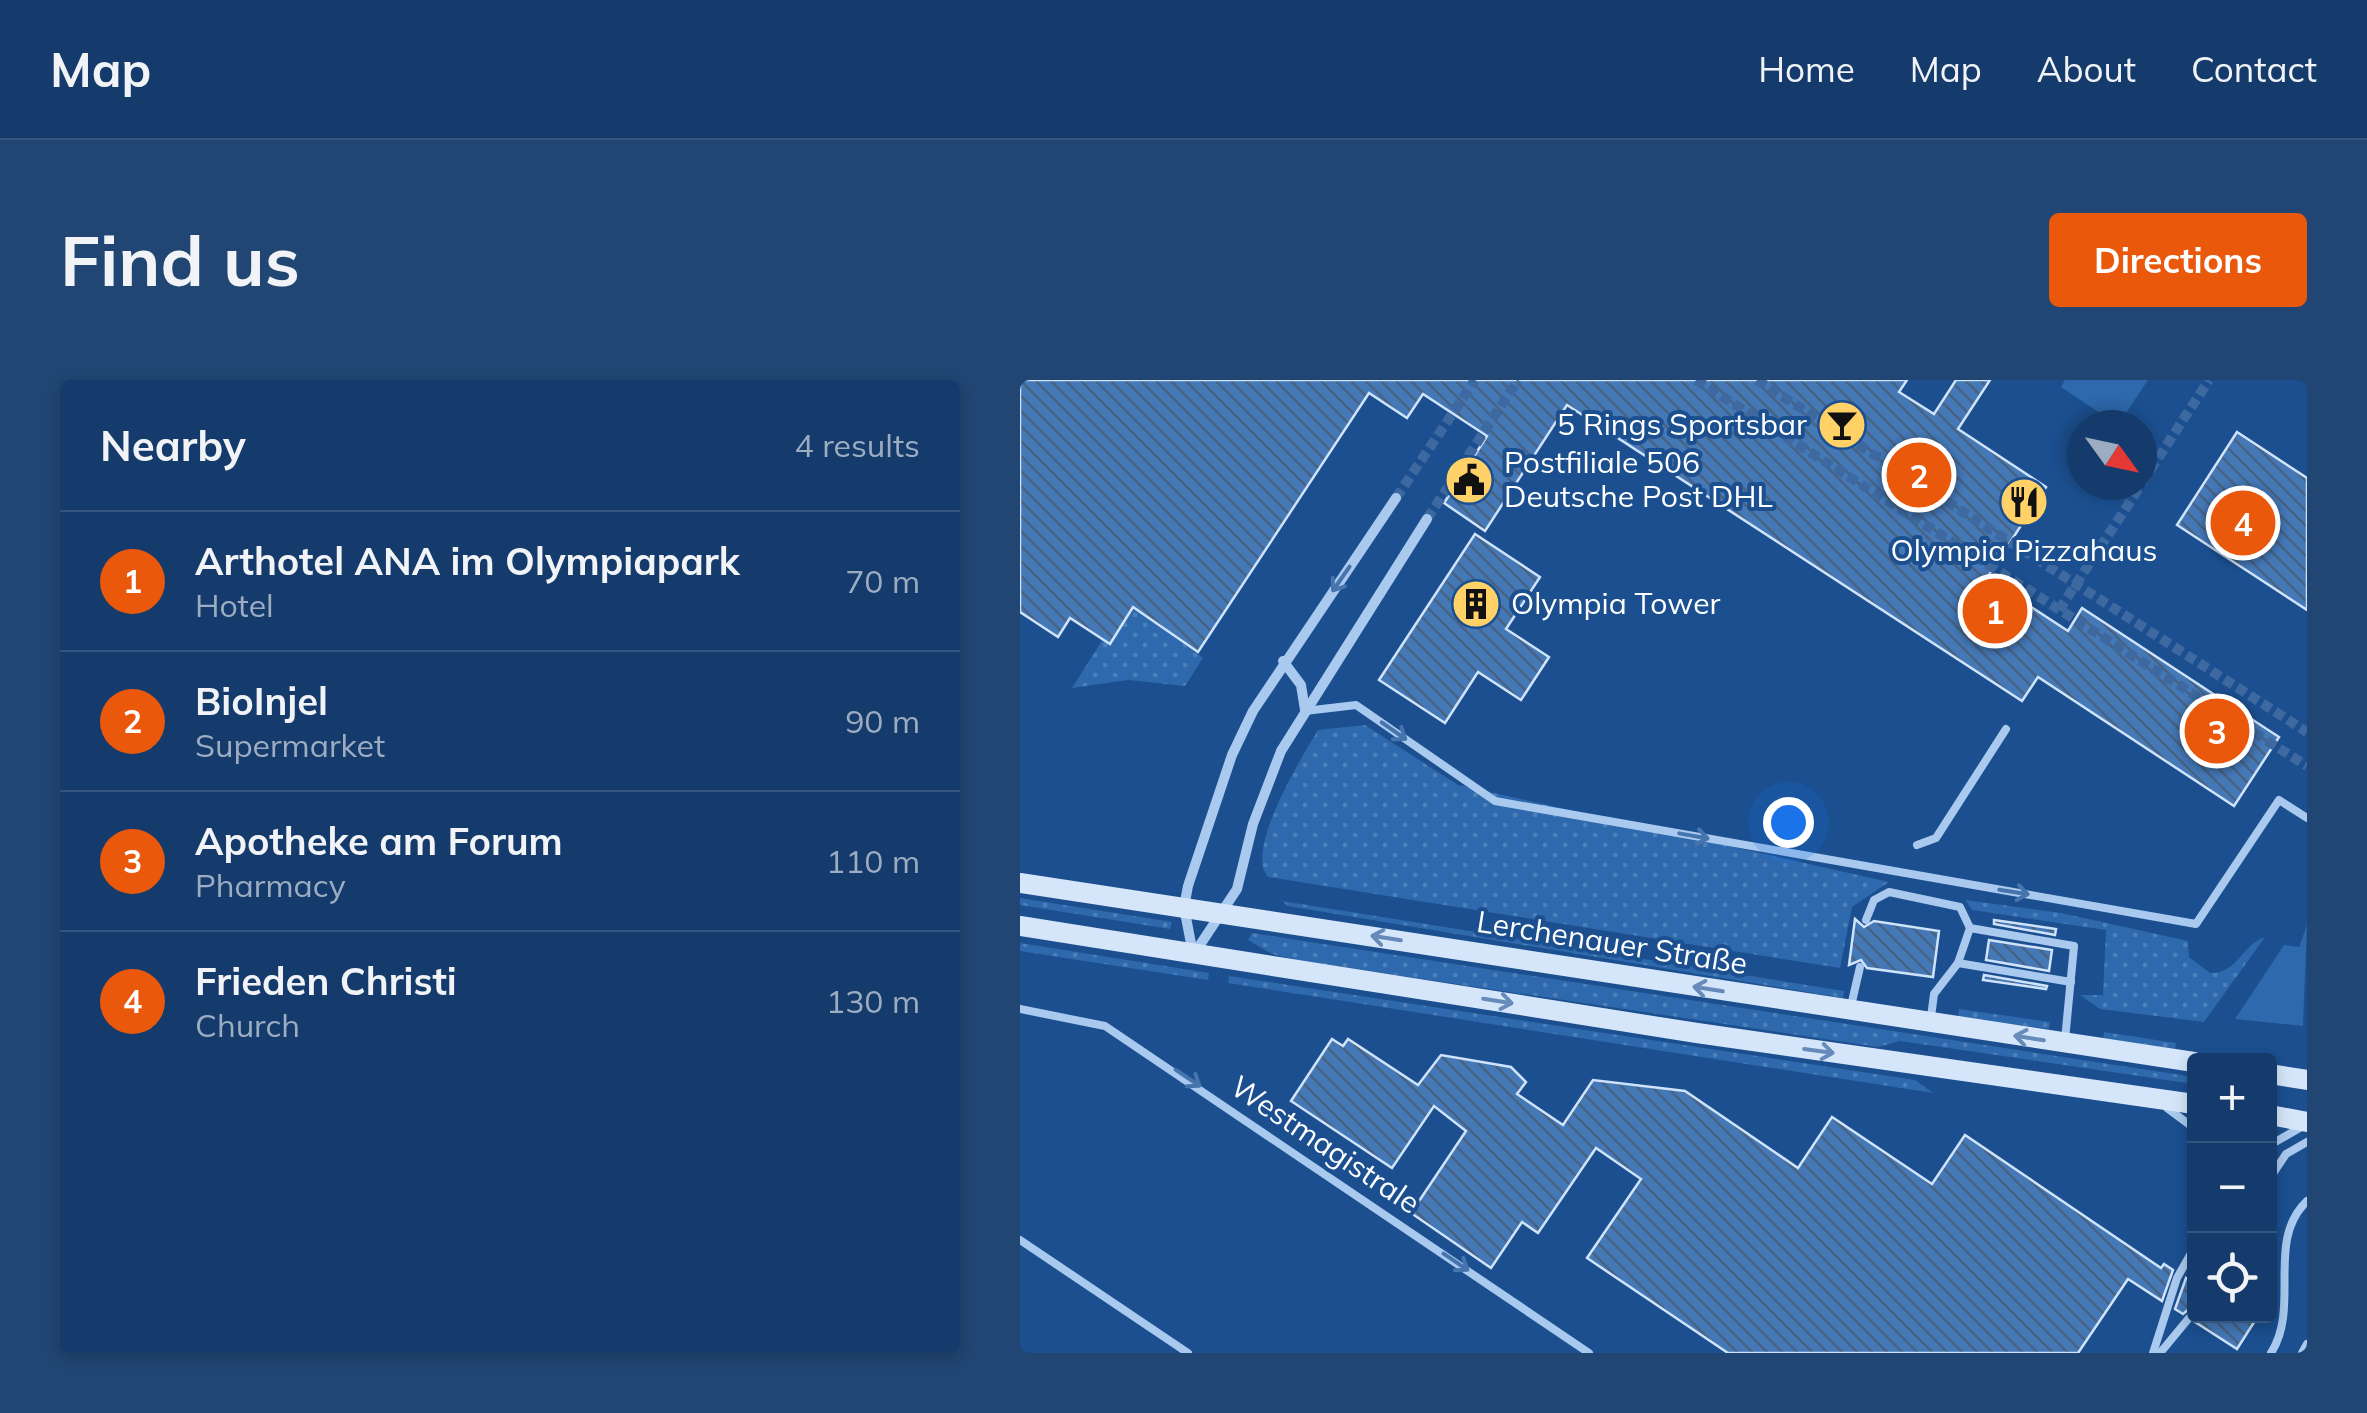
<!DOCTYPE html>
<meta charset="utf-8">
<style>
body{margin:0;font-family:Mulish,sans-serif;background:#214673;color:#f1f3f6}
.controls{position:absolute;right:30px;bottom:30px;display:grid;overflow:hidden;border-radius:10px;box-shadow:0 5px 15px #0003}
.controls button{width:90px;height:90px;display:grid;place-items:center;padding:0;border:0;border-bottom:2px solid #33557e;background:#143b6b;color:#f1f3f6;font:50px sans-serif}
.compass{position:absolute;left:1047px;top:30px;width:90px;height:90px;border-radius:50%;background:#143b6b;box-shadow:0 5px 15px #0003;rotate:123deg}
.you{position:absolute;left:768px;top:442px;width:35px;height:35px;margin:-25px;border:8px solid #fff;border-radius:50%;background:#1a73e8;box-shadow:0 0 0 15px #1a73e833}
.badge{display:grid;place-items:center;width:65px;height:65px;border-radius:50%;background:#ea580c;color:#fff;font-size:32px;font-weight:700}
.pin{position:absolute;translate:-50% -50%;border:5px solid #fff;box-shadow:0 2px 10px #0006}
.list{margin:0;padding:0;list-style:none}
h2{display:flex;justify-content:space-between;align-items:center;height:130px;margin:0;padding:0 40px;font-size:42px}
h2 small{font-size:32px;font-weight:400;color:#9dadc1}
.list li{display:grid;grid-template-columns:65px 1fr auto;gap:30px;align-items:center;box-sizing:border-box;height:140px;padding:0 40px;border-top:2px solid #33557e}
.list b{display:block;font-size:38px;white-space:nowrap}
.list p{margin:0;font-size:32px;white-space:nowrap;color:#9dadc1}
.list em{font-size:32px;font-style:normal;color:#9dadc1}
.icon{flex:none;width:55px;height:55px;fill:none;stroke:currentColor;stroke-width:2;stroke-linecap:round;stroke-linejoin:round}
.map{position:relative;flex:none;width:1287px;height:973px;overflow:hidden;border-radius:10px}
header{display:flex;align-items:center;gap:60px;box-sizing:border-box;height:140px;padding:0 50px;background:#143b6b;border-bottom:2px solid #33557e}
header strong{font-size:48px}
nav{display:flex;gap:55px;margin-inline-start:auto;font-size:35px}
.intro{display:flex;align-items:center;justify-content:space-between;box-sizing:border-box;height:240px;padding:0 60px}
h1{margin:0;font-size:70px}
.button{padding:25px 45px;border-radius:10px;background:#ea580c;color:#fff;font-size:35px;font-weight:700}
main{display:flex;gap:60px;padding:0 60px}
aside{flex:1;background:#143b6b;border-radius:10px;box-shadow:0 5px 15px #0003}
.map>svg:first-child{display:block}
.grass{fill:url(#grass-dots)}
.garden{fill:#2e69ad}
.building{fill:url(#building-back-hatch);stroke:#cfe3fa;stroke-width:2.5}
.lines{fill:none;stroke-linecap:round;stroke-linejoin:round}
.street-tunnel{stroke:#3d69a0;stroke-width:10;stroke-dasharray:10 5;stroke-linecap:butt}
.lane{stroke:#a9c9ee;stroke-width:8}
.street{stroke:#a9c9ee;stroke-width:10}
.secondary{stroke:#d6e6fa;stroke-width:20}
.oneway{stroke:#4674ac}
.oneway2{stroke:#668bba}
.labels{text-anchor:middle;stroke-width:8;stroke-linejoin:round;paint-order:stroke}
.poi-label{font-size:30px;fill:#fff;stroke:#1b4f8f;text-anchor:start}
.street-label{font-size:30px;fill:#fff;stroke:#1b4f8f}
</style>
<header>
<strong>Map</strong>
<nav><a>Home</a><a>Map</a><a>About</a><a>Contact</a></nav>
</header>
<div class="intro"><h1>Find us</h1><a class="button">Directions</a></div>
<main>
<aside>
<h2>Nearby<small>4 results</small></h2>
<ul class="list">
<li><span class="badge">1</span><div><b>Arthotel ANA im Olympiapark</b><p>Hotel</p></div><em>70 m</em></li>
<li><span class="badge">2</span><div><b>BioInjel</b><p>Supermarket</p></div><em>90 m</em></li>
<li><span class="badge">3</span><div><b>Apotheke am Forum</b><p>Pharmacy</p></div><em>110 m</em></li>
<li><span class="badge">4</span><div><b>Frieden Christi</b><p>Church</p></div><em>130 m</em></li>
</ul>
</aside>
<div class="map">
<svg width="1287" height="973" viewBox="0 0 1287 973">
<defs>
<pattern id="grass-dots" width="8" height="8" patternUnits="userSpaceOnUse" patternTransform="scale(2.5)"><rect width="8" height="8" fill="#2e69ad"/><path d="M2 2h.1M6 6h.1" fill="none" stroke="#4d80b9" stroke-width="1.8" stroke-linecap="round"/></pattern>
<pattern id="building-back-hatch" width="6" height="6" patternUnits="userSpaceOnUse" patternTransform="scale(2.5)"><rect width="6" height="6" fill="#4478b7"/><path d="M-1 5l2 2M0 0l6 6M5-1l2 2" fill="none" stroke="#486282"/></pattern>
</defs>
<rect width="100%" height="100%" fill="#1b4f8f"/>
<g class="grass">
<path d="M 113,227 L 183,278 L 165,306 L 108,300 L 52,308 L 83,259 L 90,263 Z"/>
<path d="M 345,345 L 438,405 L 869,502 L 832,527 L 820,588 L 248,497 C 224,470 282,377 298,350 Z"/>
<path d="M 0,518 L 152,542 L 150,549 L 0,525 Z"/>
<path d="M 945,520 L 1041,533 L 1168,561 L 1169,577 L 1190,593 C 1218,594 1222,564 1245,557 L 1184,642 L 1080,629 L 1060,615 L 1083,615 L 1086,550 L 952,530 Z"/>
<path d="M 262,521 L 824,611 L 823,618 L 268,526 Z"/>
<path d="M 232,553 L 1174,697 L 1174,704 L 880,661 L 858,667 L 276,580 L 252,574 L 228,560 Z"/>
<path d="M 0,563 L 189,593 L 188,600 L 0,571 Z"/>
<path d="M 209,596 L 895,700 L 913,713 L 208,603 Z"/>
<path d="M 939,629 L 1030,642 L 1029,649 L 938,637 Z"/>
<path d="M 1084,652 L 1156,663 L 1155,669 L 1083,658 Z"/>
</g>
<g class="garden">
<path d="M 1045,0 L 1128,0 L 1098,45 L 1041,7 Z"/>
<path d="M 1287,545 L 1283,646 L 1215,639 L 1264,565 L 1279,567 Z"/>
</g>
<g class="building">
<path d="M 0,0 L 887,0 L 879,12 L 914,34 L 936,0 L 970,0 L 938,49 L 1026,107 L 967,198 L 1048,251 L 1062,228 L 1259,357 L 1214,426 L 1018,297 L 1002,321 L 547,25 L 465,151 L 424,123 L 467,56 L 403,14 L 387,38 L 349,13 L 178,272 L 113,227 L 90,264 L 50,238 L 38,257 L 0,232 Z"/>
<path d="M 1217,52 L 1287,98 L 1287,230 L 1157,145 Z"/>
<path d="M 455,154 L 520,197 L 486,249 L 529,277 L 501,320 L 458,292 L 425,343 L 359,300 Z"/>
<path d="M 835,539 L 844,547 L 854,541 L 919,551 L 913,597 L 847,588 L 841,580 L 829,585 Z"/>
<path d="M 974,540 L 1036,549 L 1035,555 L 974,544 Z"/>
<path d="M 969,560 L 1032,570 L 1029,591 L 966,580 Z"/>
<path d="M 964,595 L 1027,606 L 1026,609 L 963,600 Z"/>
<path d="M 312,659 L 323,666 L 328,659 L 398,705 L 421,675 L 491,687 L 506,702 L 497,714 L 543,745 L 573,700 L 665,711 L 778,788 L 812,737 L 912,804 L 945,755 L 1141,888 L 1144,884 L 1153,890 L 1142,921 L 1108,899 L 1058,973 L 708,973 L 567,878 L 621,799 L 576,768 L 518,853 L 502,842 L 471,888 L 391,833 L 446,751 L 414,726 L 372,788 L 271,721 Z"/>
<path d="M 1166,898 L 1174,904 L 1174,925 L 1163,934 L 1155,929 Z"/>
<path d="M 1180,936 L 1238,936 L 1217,969 L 1175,942 Z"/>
</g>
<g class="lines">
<g class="street-tunnel">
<path d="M 676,0 L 1287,386"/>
<path d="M 737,0 L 1287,352"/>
<path d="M 1122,103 L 1189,0"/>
<path d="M 376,118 L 455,0"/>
<path d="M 407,139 L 498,0"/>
<path d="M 1039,230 L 1121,105"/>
</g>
<g class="lane">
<path d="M 285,331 L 336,325 L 475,421 L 1176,544 L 1259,420 L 1287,438"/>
<path d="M 897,465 L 916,458 L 986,349"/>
<path d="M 846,540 L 854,520 L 869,512 L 940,527 L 950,548 L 1054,566 L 1045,660"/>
<path d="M 938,583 L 1051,602"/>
<path d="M 831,626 L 840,587"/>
<path d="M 0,629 L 85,646 L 569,973"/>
<path d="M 911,637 L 914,614 L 938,583 L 950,548"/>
<path d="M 1147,728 L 1174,748"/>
<path d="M 1250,765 L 1283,746"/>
<path d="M 1250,798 L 1266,774 L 1287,762"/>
<path d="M 0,860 L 168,973"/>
<path d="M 1133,973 L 1157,898 L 1174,868"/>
<path d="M 1140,973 L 1174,932"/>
<path d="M 1251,973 C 1281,926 1245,861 1287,821"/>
<path d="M 1282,973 L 1287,964"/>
</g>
<g class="street">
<path d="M 263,281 L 281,305 L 285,330"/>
<path d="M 173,574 L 164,527 L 168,506 L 212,375 L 233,331 L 376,118"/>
<path d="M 174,574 L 217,509 L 233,444 L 261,371 L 407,139"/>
</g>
<g class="secondary">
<path d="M 0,503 L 1174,682"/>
<path d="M 0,546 L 677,653 L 1174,724"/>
<path d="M 1250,694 L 1287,700"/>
<path d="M 1250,735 L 1287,742"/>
</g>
</g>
<defs><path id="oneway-shaft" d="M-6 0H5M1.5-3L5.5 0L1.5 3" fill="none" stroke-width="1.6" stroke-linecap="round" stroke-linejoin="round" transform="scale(2.5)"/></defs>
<g class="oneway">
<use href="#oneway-shaft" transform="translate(321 199) rotate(125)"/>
<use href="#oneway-shaft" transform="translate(374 351) rotate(35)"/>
<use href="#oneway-shaft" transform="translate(674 456) rotate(10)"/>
<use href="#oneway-shaft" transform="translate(994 512) rotate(9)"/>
<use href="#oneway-shaft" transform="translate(168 698) rotate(34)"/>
<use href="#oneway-shaft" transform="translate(436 882) rotate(34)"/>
</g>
<g class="oneway2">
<use href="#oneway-shaft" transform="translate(366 558) rotate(-171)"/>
<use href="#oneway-shaft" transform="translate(688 609) rotate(-171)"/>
<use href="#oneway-shaft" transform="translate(478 621) rotate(9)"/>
<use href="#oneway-shaft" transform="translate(1009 658) rotate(-171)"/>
<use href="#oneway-shaft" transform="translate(799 671) rotate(8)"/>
</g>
<defs>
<g id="bar-disc" transform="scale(2.5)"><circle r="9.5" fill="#ffd166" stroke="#1b4f8f"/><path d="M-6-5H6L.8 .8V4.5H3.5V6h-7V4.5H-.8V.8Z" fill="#111"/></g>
<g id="civic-disc" transform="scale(2.5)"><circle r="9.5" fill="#ffd166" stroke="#1b4f8f"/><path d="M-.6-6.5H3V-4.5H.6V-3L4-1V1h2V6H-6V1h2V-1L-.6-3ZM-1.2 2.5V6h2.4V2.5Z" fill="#111"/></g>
<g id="restaurant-disc" transform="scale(2.5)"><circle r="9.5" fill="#ffd166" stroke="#1b4f8f"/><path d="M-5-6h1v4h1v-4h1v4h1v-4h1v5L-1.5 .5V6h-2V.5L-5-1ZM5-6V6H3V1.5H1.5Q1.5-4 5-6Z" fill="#111"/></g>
<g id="building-disc" transform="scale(2.5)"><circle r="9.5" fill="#ffd166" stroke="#1b4f8f"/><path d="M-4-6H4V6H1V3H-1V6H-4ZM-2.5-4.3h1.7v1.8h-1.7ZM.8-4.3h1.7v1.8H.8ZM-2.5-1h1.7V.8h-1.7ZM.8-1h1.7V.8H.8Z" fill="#111"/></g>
</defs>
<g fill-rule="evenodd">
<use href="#bar-disc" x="822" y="45"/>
<use href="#civic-disc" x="449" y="100"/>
<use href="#restaurant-disc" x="1004" y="122"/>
<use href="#building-disc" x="456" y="224"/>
</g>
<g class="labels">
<g class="poi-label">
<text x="787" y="55" text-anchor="end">5 Rings Sportsbar</text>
<text x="484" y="93">Postfiliale 506<tspan x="484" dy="34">Deutsche Post DHL</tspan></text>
<text x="1004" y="181" text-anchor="middle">Olympia Pizzahaus</text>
<text x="491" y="234">Olympia Tower</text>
</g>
<g class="street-label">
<text transform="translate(592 563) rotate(9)" y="10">Lerchenauer Straße</text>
<text transform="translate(305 765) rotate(34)" y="10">Westmagistrale</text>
</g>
</g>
</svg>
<div class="controls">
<button>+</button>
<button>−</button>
<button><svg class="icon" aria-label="locate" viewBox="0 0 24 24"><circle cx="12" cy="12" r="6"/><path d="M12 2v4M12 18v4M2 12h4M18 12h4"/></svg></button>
</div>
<svg class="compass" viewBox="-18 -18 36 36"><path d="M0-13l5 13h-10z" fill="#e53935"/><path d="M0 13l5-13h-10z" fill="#9dadc1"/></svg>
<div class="you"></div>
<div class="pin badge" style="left:975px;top:231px">1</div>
<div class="pin badge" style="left:899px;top:95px">2</div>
<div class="pin badge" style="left:1197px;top:351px">3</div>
<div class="pin badge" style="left:1223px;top:143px">4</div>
</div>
</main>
